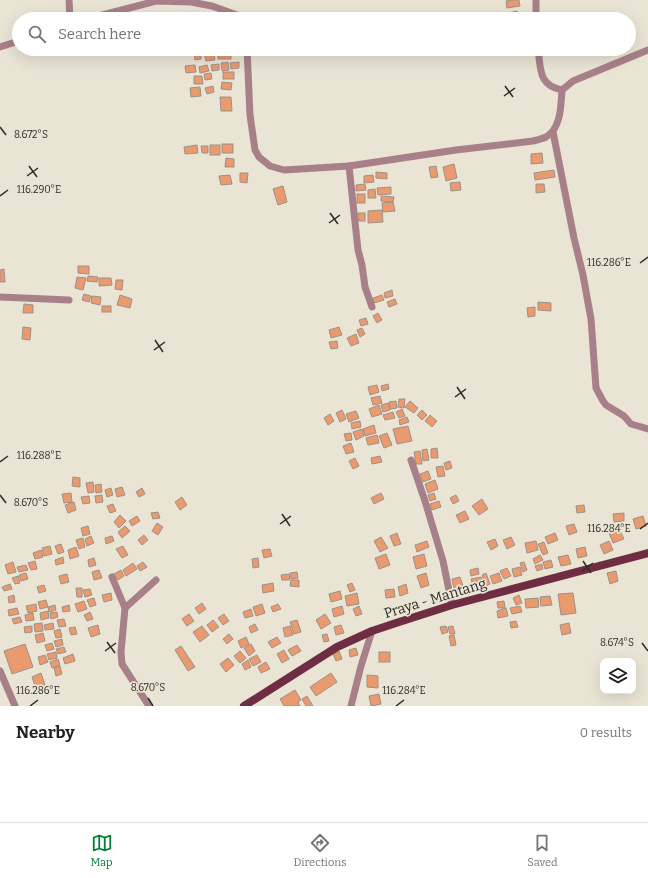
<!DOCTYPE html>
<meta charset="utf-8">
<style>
body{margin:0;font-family:Bitter,serif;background:#f2f2f2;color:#202124}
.controls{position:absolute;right:12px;bottom:12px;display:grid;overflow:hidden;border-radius:8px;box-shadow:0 4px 16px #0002}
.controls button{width:36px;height:36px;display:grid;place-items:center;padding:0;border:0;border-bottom:1px solid #e0e0e0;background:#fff;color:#202124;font:20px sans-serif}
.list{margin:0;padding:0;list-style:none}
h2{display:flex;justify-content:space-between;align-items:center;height:52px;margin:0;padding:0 16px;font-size:17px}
h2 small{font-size:13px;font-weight:400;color:#757577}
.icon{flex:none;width:22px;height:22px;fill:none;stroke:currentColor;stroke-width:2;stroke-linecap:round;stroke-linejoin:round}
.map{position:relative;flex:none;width:648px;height:706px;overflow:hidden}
.search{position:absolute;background:#fff;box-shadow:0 4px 16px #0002;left:12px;right:12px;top:12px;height:44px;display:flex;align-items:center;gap:10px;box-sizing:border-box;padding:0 14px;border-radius:22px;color:#757577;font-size:15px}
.sheet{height:116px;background:#fff}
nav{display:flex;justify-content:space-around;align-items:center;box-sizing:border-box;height:56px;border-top:1px solid #e0e0e0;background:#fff;font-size:11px;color:#757577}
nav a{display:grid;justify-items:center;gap:2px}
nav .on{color:#047f37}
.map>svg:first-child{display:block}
.building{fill:#ea9a6f;stroke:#9f9088}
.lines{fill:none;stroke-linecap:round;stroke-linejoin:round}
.minor{stroke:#a8808a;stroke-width:7}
.major{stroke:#6e2d43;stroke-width:8}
.ticks{fill:none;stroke:#2d2b25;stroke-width:1.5}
.labels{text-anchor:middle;stroke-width:3.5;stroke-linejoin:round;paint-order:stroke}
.street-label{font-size:14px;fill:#2d2b25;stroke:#e9e4d4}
.ticks-label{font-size:10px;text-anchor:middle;fill:#2d2b25;stroke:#e9e4d4;stroke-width:3.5;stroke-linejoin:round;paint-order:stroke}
</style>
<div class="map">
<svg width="648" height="706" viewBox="0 0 648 706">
<rect width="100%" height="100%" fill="#e9e4d4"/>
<g class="building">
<path d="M 511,0 L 519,0 L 520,6 L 507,8 L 506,1 Z"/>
<path d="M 517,11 L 518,19 L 509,19 L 508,13 Z"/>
<path d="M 214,51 L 215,60 L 206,61 L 204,53 Z"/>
<rect x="218" y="51" width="13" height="8"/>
<path d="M 194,53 L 201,53 L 201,59 L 195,60 Z"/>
<path d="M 228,62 L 229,70 L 222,71 L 221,63 Z"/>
<path d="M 239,62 L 239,68 L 231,69 L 230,63 Z"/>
<path d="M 219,64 L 219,70 L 212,71 L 211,65 Z"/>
<path d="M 195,65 L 196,72 L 186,73 L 185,66 Z"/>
<path d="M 207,65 L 209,71 L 200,73 L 199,67 Z"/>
<rect x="223" y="72" width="11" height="7"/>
<path d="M 211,73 L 212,79 L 205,80 L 204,74 Z"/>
<path d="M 194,76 L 202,76 L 203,84 L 194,84 Z"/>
<path d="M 222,82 L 232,83 L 231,90 L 221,89 Z"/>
<path d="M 213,86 L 214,92 L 207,94 L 205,88 Z"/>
<path d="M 200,87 L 201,96 L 191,97 L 190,88 Z"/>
<path d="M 220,97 L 231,97 L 232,111 L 221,111 Z"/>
<rect x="222" y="144" width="11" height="9"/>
<path d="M 197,145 L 198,153 L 185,154 L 184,147 Z"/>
<rect x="210" y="145" width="10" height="10"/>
<path d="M 201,146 L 208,146 L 208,153 L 202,153 Z"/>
<path d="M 542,153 L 543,163 L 531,164 L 531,154 Z"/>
<path d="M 226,158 L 234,159 L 234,167 L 225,167 Z"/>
<path d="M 454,164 L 457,178 L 446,181 L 443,167 Z"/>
<path d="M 436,166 L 438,177 L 431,178 L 429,167 Z"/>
<path d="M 554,170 L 555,177 L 535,180 L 534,173 Z"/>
<path d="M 376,172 L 387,173 L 387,179 L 376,178 Z"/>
<path d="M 240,173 L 248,173 L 247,183 L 240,182 Z"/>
<path d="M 230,175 L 232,184 L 221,185 L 219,176 Z"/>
<path d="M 373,175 L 374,182 L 364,183 L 364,176 Z"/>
<path d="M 460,182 L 461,190 L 451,191 L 450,183 Z"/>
<path d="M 365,184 L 366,190 L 356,191 L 356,185 Z"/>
<path d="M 536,184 L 544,184 L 545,192 L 536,193 Z"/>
<path d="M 283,186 L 287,202 L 278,205 L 273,189 Z"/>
<path d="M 391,187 L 391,194 L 378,195 L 377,188 Z"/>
<path d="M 375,189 L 376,198 L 368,198 L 368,190 Z"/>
<rect x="357" y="194" width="8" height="9"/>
<path d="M 381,196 L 394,197 L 393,202 L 381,201 Z"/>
<path d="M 393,202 L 395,211 L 383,212 L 382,203 Z"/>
<path d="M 382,210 L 383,222 L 368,223 L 368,211 Z"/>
<rect x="358" y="213" width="7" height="8"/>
<path d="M 78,266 L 89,266 L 89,274 L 78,273 Z"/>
<path d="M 4,269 L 5,282 L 0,282 L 0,270 Z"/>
<path d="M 88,276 L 98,277 L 97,282 L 87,281 Z"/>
<path d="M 77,277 L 86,278 L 83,290 L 75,288 Z"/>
<path d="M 99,278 L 111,278 L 112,285 L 99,286 Z"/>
<path d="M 116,280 L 123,280 L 122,290 L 115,289 Z"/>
<path d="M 392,290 L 393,296 L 385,298 L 384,293 Z"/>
<path d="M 84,294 L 91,296 L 89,302 L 82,300 Z"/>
<path d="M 120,295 L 132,299 L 130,308 L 117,305 Z"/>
<path d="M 382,295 L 384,300 L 374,303 L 373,298 Z"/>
<path d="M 92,296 L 101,297 L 100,305 L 91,303 Z"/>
<path d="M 395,299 L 397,304 L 389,307 L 387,302 Z"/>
<path d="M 538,302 L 551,303 L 551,311 L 538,310 Z"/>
<path d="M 24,304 L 33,305 L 33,313 L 23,313 Z"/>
<rect x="102" y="306" width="9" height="6"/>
<path d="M 535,307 L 535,316 L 528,317 L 527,308 Z"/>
<path d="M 378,313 L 382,320 L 377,323 L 373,316 Z"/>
<path d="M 366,318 L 368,324 L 361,326 L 359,320 Z"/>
<path d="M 23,327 L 31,328 L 30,340 L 22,339 Z"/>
<path d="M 339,327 L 342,335 L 331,338 L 329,330 Z"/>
<path d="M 362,328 L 365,334 L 360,337 L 357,330 Z"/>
<path d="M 356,334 L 359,343 L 351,346 L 347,338 Z"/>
<path d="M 337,341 L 338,348 L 331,349 L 329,342 Z"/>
<path d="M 388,384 L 389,389 L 382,391 L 381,386 Z"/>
<path d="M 377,385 L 379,392 L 370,395 L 368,387 Z"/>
<path d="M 380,396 L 382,403 L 373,405 L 371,398 Z"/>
<path d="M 399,399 L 405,399 L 404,408 L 398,407 Z"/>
<path d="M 396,401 L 397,408 L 390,409 L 389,402 Z"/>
<path d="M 410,401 L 418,408 L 414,413 L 405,407 Z"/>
<path d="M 388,403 L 390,410 L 383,412 L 381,405 Z"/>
<path d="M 379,405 L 382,414 L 372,417 L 369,409 Z"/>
<path d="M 402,409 L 405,416 L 399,418 L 396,412 Z"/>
<path d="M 342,410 L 346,419 L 340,422 L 336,413 Z"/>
<path d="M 422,410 L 427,415 L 422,420 L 417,415 Z"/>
<path d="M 356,411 L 359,418 L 349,422 L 346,414 Z"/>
<path d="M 393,412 L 395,418 L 385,420 L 383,415 Z"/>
<path d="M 330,414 L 334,421 L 328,425 L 324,418 Z"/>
<path d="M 430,415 L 437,421 L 432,427 L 425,421 Z"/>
<path d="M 407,417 L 409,422 L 400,425 L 399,420 Z"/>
<path d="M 360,421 L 361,427 L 352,429 L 351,423 Z"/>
<path d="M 374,425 L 376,433 L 365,436 L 363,429 Z"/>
<path d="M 408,426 L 412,441 L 397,444 L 393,429 Z"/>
<path d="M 362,429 L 364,436 L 356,440 L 353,432 Z"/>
<path d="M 351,433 L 352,440 L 346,441 L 344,434 Z"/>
<path d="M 387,433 L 392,445 L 384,448 L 379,436 Z"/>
<path d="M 377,435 L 379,443 L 368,445 L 366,438 Z"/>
<path d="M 351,443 L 354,452 L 346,454 L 343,446 Z"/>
<path d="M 437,448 L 438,458 L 431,458 L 431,449 Z"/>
<path d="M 427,449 L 429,460 L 423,461 L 422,450 Z"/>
<path d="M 420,451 L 422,464 L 416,464 L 414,452 Z"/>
<path d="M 380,456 L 382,462 L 372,464 L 371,458 Z"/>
<path d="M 355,458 L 359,466 L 353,469 L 349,461 Z"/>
<path d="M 450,461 L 452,468 L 446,470 L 444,463 Z"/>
<path d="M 443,466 L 445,476 L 438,477 L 436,467 Z"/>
<path d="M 428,471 L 431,479 L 423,482 L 420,474 Z"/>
<path d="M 73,477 L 80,478 L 80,487 L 72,486 Z"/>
<path d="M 435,480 L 438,489 L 428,493 L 425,484 Z"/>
<path d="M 93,482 L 94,492 L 88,493 L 86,483 Z"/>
<path d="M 101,484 L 102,492 L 96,493 L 95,485 Z"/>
<path d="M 122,487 L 125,495 L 117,497 L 115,489 Z"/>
<path d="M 111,488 L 113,495 L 107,497 L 105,490 Z"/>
<path d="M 142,488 L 145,494 L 139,497 L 136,492 Z"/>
<path d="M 71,493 L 72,502 L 64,503 L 62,494 Z"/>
<path d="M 381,493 L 384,499 L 374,504 L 371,498 Z"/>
<path d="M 434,493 L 436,499 L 430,501 L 428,495 Z"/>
<path d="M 102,495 L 103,502 L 96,503 L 95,496 Z"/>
<path d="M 456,495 L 459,501 L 453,504 L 450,498 Z"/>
<path d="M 89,496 L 90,503 L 83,504 L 81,497 Z"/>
<path d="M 182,497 L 187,505 L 180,510 L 175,502 Z"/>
<path d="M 482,499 L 488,509 L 479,515 L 472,506 Z"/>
<path d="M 439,501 L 441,507 L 432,510 L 430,504 Z"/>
<path d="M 74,502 L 76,510 L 68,513 L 65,505 Z"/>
<path d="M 113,504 L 116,511 L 110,513 L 107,506 Z"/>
<path d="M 584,505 L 585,512 L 577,513 L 576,506 Z"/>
<path d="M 465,511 L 469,519 L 460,523 L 456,515 Z"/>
<path d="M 158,512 L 160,518 L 153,519 L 151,513 Z"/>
<path d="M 624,513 L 624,521 L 614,522 L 613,514 Z"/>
<path d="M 120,515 L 126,521 L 119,528 L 114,522 Z"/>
<path d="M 137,516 L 140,521 L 132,526 L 129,521 Z"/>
<path d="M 643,516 L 646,526 L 636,529 L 633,519 Z"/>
<path d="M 157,523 L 163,527 L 158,535 L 152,531 Z"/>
<path d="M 574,524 L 577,532 L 569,535 L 566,526 Z"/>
<path d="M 88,526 L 90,534 L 83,536 L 81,528 Z"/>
<path d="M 125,526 L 130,531 L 122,538 L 118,532 Z"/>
<path d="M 619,529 L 624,539 L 613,543 L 609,533 Z"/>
<path d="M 397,533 L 401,544 L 394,546 L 390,536 Z"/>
<path d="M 555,533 L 558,540 L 548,544 L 545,537 Z"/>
<path d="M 144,535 L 148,540 L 142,545 L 138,540 Z"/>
<path d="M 91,536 L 94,543 L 87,546 L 85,539 Z"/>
<path d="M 112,536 L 114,541 L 106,544 L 105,538 Z"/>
<path d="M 381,537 L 388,548 L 380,552 L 374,541 Z"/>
<path d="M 511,537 L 515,545 L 507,549 L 503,540 Z"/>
<path d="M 83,538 L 85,547 L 79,549 L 76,540 Z"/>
<path d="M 495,539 L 498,546 L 491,550 L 487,542 Z"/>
<path d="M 427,541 L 429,547 L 417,552 L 415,545 Z"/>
<path d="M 536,541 L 538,550 L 527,553 L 525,543 Z"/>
<path d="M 609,541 L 613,550 L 604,554 L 600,545 Z"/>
<path d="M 544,542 L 548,553 L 543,555 L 538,544 Z"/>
<path d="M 61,544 L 64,552 L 58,554 L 55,546 Z"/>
<path d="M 50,546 L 52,554 L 44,556 L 42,548 Z"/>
<path d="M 123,546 L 128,555 L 122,558 L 116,549 Z"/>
<path d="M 76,547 L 79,556 L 70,559 L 68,550 Z"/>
<path d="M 585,547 L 587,556 L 578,558 L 576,549 Z"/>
<path d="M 270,549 L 272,556 L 264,558 L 262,550 Z"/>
<path d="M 41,550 L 43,557 L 35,559 L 33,553 Z"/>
<path d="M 386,554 L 390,565 L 379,569 L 375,558 Z"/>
<path d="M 424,554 L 427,566 L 416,569 L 413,557 Z"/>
<path d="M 540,555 L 543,560 L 535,564 L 533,559 Z"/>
<path d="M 568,555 L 571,564 L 561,566 L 558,557 Z"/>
<path d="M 63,557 L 64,563 L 56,565 L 55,560 Z"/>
<path d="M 94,558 L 96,565 L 89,567 L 88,560 Z"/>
<path d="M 258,558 L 259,567 L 253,568 L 252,559 Z"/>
<path d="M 551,560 L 553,567 L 545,569 L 543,562 Z"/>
<path d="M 35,561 L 37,569 L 31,570 L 28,563 Z"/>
<path d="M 13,562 L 16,572 L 8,574 L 5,565 Z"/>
<path d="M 143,562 L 147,567 L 140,571 L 137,566 Z"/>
<path d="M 524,562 L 527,570 L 523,572 L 520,563 Z"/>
<path d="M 133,563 L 137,569 L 126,576 L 123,570 Z"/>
<path d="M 542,564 L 543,569 L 537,571 L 535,566 Z"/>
<path d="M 26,565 L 28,570 L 19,572 L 17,567 Z"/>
<path d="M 520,567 L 522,575 L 514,577 L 512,569 Z"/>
<path d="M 478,568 L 479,574 L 471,576 L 470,570 Z"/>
<path d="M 507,568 L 511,576 L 504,579 L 500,571 Z"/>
<path d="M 99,570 L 102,578 L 94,580 L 92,572 Z"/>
<path d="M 121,570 L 124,576 L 118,580 L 114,574 Z"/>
<path d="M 616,571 L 618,581 L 610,584 L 607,573 Z"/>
<path d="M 297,572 L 298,578 L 291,579 L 290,573 Z"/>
<path d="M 26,573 L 28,579 L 21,581 L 19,575 Z"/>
<path d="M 426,573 L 429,585 L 421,588 L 417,576 Z"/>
<path d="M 486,573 L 490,584 L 486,586 L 482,575 Z"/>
<path d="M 499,573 L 502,581 L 493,584 L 490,576 Z"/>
<path d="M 67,574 L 69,582 L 61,584 L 59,576 Z"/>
<path d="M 289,574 L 290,580 L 282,580 L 281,575 Z"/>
<path d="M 18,576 L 20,583 L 15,584 L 12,578 Z"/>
<path d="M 460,577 L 463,586 L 454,589 L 452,579 Z"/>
<path d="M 481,577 L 483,585 L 473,587 L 471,579 Z"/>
<path d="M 291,580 L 299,580 L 299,587 L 290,586 Z"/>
<path d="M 273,583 L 274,591 L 263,593 L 262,585 Z"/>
<path d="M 352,583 L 355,590 L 350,592 L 347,585 Z"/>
<path d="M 10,584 L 12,589 L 4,591 L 2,587 Z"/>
<path d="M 406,584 L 408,593 L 400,596 L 398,587 Z"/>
<path d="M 44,585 L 46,591 L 39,593 L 37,587 Z"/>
<path d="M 76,588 L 82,588 L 82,597 L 77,597 Z"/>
<path d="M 90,589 L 92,595 L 85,597 L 83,590 Z"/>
<path d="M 394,589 L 395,597 L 386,598 L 385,590 Z"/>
<path d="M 340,591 L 342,599 L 331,602 L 329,594 Z"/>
<path d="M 111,593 L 112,600 L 104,602 L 102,595 Z"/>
<path d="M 357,593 L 359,604 L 347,606 L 345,596 Z"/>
<path d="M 573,593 L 576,613 L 561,615 L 558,594 Z"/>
<path d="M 14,595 L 15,602 L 9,603 L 8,597 Z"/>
<path d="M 519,595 L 522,603 L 516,605 L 513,598 Z"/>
<path d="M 550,596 L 552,605 L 541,606 L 540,597 Z"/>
<path d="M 94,598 L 96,605 L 90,607 L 87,600 Z"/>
<path d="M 538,598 L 539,607 L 526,608 L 525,599 Z"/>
<path d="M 46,600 L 48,607 L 40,609 L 38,602 Z"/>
<path d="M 84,601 L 87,609 L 78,612 L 75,604 Z"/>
<path d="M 504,601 L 505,608 L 498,608 L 497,602 Z"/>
<path d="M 202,603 L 206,609 L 199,614 L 195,608 Z"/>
<path d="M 36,604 L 37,611 L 28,613 L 26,606 Z"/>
<path d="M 262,604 L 265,613 L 256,616 L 253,607 Z"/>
<path d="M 278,604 L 281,609 L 273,612 L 271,607 Z"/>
<path d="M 55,605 L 56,610 L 49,612 L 48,607 Z"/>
<path d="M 69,605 L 70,611 L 63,612 L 62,607 Z"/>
<path d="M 342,606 L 344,614 L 334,617 L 332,609 Z"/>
<path d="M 359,606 L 362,614 L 356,616 L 353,609 Z"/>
<path d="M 520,606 L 522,612 L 512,614 L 510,608 Z"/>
<path d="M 17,608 L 19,614 L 9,616 L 8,610 Z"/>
<path d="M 506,608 L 508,616 L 498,618 L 497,611 Z"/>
<path d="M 251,609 L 253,616 L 245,618 L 243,612 Z"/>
<path d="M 48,611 L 49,618 L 41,620 L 40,613 Z"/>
<path d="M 57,612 L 58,617 L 51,619 L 50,613 Z"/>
<path d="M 90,612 L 93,619 L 87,621 L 84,615 Z"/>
<path d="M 33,613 L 34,620 L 26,621 L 25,615 Z"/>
<path d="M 189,614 L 194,621 L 187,626 L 182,619 Z"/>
<path d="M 224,614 L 229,621 L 223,625 L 218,618 Z"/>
<path d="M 325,614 L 331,623 L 321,629 L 316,620 Z"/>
<path d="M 20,617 L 22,622 L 14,624 L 12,619 Z"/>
<path d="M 64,619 L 66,626 L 59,627 L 57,620 Z"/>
<path d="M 213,620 L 219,627 L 212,632 L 207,625 Z"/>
<path d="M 297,620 L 301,632 L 294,634 L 290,622 Z"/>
<path d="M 516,621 L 518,627 L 511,628 L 510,622 Z"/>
<path d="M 42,623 L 43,631 L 35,632 L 34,624 Z"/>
<path d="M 53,623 L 54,629 L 45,630 L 44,625 Z"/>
<path d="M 569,623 L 571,633 L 562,635 L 560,625 Z"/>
<path d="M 255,624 L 258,630 L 251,633 L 249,627 Z"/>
<path d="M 98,625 L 100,634 L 91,637 L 88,628 Z"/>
<path d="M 341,625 L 344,633 L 336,635 L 334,627 Z"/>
<path d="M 32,626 L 32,632 L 25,633 L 24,627 Z"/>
<path d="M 202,626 L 209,635 L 200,642 L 193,632 Z"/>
<path d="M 290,626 L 293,635 L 285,637 L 283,628 Z"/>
<path d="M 446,626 L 448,632 L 442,634 L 440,627 Z"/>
<path d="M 453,626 L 455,634 L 450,634 L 448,627 Z"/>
<path d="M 75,627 L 77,634 L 71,635 L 69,628 Z"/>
<path d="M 60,629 L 62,637 L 56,638 L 54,631 Z"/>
<path d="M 43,633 L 45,641 L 37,643 L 35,635 Z"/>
<path d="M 229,634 L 233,639 L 227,644 L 223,639 Z"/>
<path d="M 327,634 L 329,641 L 324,642 L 322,635 Z"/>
<path d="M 454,635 L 456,645 L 451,646 L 449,636 Z"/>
<path d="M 246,637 L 249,644 L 241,648 L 238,641 Z"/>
<path d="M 277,637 L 281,643 L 272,648 L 268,642 Z"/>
<path d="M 62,639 L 63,645 L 56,647 L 54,641 Z"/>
<path d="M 52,643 L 54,649 L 47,651 L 45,645 Z"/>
<path d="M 25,644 L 33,667 L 12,674 L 4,651 Z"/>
<path d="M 251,644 L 255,651 L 249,656 L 244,648 Z"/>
<path d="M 297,645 L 301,651 L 292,656 L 288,650 Z"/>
<path d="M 181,646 L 195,667 L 188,671 L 175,650 Z"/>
<path d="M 64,647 L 66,652 L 58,654 L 56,649 Z"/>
<path d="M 356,648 L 358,655 L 350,657 L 349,650 Z"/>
<path d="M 284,650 L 289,659 L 282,663 L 277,654 Z"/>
<path d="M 240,651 L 246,658 L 240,663 L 234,656 Z"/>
<path d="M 339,651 L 342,659 L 336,661 L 333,654 Z"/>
<path d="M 56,652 L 57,658 L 49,660 L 47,654 Z"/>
<rect x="379" y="652" width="11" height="10"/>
<path d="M 73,654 L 75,661 L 65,664 L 63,658 Z"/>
<path d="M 45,655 L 48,662 L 40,665 L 38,657 Z"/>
<path d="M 257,655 L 261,662 L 253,666 L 249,659 Z"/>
<path d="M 228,658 L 234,665 L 226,672 L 220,664 Z"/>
<path d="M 58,659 L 60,665 L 52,668 L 50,662 Z"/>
<path d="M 248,660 L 251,667 L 245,670 L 242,664 Z"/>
<path d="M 266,662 L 270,669 L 261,673 L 258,667 Z"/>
<path d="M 60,666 L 62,674 L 56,676 L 54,668 Z"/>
<path d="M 41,673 L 45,685 L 36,689 L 32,677 Z"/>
<path d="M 331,673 L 337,682 L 316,696 L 310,687 Z"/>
<path d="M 367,675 L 378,676 L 378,688 L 367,687 Z"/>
<path d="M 295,690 L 301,700 L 298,702 L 300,706 L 284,706 L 280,699 Z"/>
<path d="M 379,694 L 381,704 L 371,706 L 369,696 Z"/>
<path d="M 307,696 L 313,706 L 306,706 L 302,699 Z"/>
</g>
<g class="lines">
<g class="minor">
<path d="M 69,0 L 70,19"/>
<path d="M 536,0 L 536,19"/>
<path d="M 87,19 L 156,1 L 191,2 L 212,6 L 237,15 L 242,19"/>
<path d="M 0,47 L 19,41"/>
<path d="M 247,49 L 250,115 L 255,150 L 259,157 L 270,166 L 284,170 L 349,166 L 456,150 L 533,141 C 537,140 542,139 546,137 C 561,129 561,105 562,90 L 573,81 L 648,50"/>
<path d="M 538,49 C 541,69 538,85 562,90"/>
<path d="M 553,132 L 574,238 L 583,275 L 591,319 L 596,388 L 603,401 L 606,405 L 624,416 L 631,424 L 648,429"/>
<path d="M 349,166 L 358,250 L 362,265 L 365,287 L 372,307"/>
<path d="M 0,297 L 69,300"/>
<path d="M 411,460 L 425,501 L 443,561 L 452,605"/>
<path d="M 112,577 L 125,608"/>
<path d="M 0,671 L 15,706"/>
<path d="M 149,706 L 122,664 L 121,652 L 125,608 L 156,580"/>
<path d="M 351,706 L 361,666 L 372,631"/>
</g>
<path class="major" d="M 244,706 L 337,647 L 372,631 L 396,623 L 452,605 L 648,553"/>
</g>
<path class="ticks" d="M 505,86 L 513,97M 504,96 L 515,88M 0,127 L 6,135M 29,166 L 37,177M 27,176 L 38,168M 0,196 L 8,190M 330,213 L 338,224M 329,223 L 340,215M 640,263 L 648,257M 155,340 L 163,352M 154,350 L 165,342M 457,387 L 465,399M 455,397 L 466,389M 0,462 L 8,456M 0,495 L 6,503M 282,514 L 290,526M 280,524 L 291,516M 640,529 L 648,523M 583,561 L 591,573M 582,571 L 593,563M 107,642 L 115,653M 642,643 L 648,651M 105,651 L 116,643M 148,698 L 153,706M 30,706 L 38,700M 396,706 L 404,700"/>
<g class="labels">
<g class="street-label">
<text transform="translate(435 598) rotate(-17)" y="5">Praya - Mantang</text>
</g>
</g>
<g class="ticks-label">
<text x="31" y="138">8.672°S</text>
<text x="39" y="193">116.290°E</text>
<text x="609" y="266">116.286°E</text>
<text x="39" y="459">116.288°E</text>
<text x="31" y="506">8.670°S</text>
<text x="609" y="532">116.284°E</text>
<text x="617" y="646">8.674°S</text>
<text x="148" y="691">8.670°S</text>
<text x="38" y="694">116.286°E</text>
<text x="404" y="694">116.284°E</text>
</g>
</svg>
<div class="controls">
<button><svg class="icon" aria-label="layers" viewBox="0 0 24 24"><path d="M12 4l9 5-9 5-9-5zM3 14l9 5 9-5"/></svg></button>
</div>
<div class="search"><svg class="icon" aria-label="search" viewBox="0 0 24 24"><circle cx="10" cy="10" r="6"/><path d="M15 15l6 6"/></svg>Search here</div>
</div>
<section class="sheet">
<h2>Nearby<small>0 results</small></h2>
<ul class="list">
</ul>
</section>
<nav>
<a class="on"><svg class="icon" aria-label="map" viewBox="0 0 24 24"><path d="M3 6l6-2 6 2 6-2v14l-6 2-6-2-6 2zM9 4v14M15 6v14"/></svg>Map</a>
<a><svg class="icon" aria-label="directions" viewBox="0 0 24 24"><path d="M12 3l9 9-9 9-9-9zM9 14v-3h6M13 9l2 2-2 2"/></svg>Directions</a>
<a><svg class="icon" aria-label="saved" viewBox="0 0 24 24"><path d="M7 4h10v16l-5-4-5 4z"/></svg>Saved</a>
</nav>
